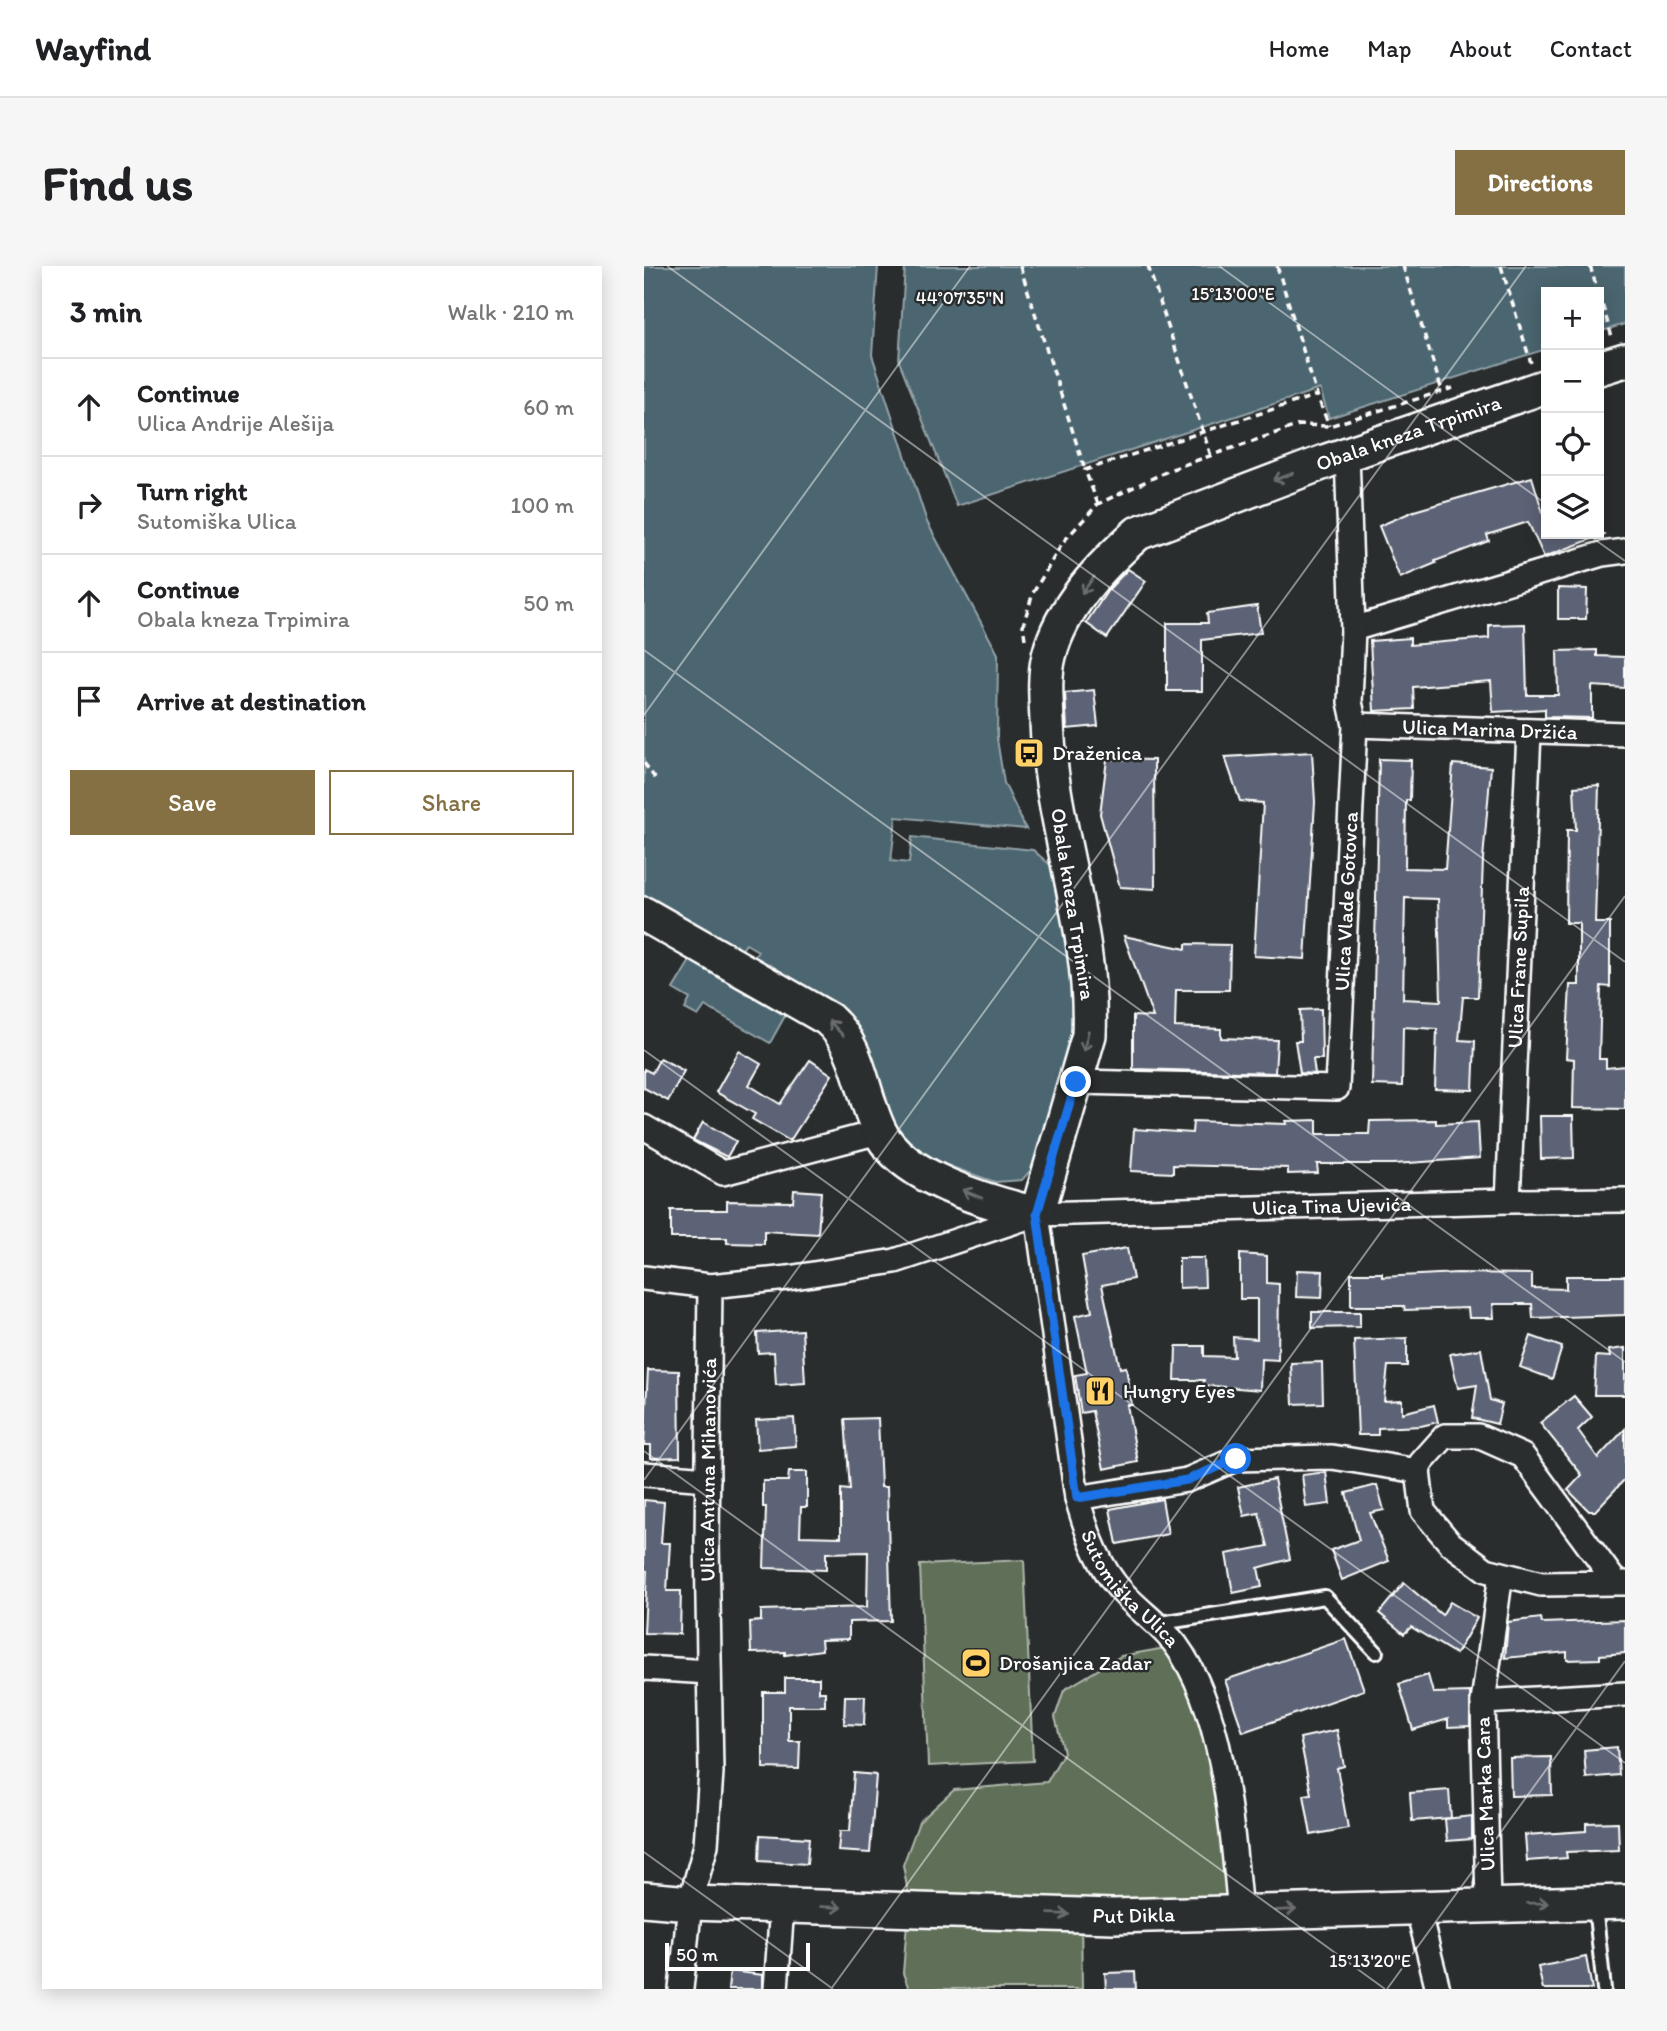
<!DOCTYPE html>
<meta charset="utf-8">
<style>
body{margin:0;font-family:Itim,sans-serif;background:#f6f6f6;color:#202124}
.controls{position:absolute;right:21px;top:21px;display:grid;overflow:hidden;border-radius:0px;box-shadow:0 4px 18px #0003}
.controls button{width:63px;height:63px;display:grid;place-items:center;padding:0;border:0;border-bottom:2px solid #e0e0e0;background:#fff;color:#202124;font:35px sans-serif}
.scale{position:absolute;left:21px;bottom:18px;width:145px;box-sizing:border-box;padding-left:7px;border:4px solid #fff;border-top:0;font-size:19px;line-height:24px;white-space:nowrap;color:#fff;-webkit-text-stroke:5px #2a2d2e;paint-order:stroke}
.stop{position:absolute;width:21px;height:21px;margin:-16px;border:5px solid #1a73e8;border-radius:50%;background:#fff}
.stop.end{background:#1a73e8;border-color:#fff;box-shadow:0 2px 7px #0008}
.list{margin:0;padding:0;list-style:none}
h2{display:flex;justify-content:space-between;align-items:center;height:91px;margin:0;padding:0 28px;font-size:30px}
h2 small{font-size:23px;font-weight:400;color:#757577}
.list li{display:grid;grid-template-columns:46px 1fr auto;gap:21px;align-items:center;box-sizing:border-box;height:98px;padding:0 28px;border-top:2px solid #e0e0e0}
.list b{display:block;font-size:26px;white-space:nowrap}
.list p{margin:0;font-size:23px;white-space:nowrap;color:#757577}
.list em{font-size:23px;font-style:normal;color:#757577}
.actions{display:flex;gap:14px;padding:21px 28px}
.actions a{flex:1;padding:16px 0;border:2px solid #847042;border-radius:0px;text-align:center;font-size:24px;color:#847042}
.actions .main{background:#847042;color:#fff}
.icon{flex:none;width:38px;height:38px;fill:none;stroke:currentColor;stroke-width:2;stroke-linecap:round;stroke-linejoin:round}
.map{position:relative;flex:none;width:981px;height:1723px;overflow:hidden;border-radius:0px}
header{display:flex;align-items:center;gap:42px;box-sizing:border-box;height:98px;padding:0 35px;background:#fff;border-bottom:2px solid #e0e0e0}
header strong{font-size:33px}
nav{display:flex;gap:38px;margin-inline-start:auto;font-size:24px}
.intro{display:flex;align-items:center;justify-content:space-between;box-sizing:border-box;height:168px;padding:0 42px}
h1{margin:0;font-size:49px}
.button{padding:18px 32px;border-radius:0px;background:#847042;color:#fff;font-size:24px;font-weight:700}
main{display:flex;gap:42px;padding:0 42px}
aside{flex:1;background:#fff;border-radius:0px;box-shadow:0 4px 18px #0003}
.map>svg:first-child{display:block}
.green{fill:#606f58;stroke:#b0b7ac;stroke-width:2}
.water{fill:#4c6670;stroke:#94a3a9;stroke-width:2}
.building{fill:#5d6476;stroke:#fff;stroke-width:2;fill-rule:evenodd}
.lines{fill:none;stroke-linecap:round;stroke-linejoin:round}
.lane-casing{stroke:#fff;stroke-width:18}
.street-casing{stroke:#fff;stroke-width:28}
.secondary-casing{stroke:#fff;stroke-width:38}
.path{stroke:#fff;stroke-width:3.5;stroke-dasharray:7 5;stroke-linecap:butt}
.lane{stroke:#2a2d2e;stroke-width:12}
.street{stroke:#2a2d2e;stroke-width:23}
.secondary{stroke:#2a2d2e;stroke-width:33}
.oneway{stroke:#6a6c6d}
.route{stroke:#1a73e8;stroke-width:9}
.ticks{fill:none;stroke:#fff;stroke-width:2;stroke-opacity:0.45}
.labels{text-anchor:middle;stroke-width:5;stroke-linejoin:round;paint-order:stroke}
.street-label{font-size:21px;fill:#fff;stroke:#2a2d2e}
.poi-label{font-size:21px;fill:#fff;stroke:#2a2d2e;text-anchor:start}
.ticks-label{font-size:18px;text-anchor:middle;fill:#fff;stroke:#2a2d2e;stroke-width:5;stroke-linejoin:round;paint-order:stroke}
</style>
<header>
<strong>Wayfind</strong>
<nav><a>Home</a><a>Map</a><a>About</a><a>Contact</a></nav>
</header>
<div class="intro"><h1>Find us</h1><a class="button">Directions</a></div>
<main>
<aside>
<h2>3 min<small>Walk · 210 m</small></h2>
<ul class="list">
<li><svg class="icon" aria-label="ahead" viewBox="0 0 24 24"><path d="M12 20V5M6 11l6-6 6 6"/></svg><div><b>Continue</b><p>Ulica Andrije Alešija</p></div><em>60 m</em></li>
<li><svg class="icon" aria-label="right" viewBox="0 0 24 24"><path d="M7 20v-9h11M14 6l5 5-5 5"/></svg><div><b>Turn right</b><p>Sutomiška Ulica</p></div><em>100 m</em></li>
<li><svg class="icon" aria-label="ahead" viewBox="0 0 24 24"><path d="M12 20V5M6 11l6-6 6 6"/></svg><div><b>Continue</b><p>Obala kneza Trpimira</p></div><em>50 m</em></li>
<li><svg class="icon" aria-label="arrive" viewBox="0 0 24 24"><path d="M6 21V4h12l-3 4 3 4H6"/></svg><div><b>Arrive at destination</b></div></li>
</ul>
<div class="actions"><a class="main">Save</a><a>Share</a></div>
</aside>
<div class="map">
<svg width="981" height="1723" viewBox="0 0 981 1723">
<rect width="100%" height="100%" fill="#2a2d2e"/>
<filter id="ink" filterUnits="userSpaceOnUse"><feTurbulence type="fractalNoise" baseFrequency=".0143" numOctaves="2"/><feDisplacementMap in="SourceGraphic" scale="14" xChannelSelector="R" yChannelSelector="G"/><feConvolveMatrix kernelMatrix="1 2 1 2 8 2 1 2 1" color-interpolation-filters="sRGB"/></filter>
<g filter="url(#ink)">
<g class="green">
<path d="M 380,1294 L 389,1495 L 284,1500 L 276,1299 Z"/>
<path d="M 532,1380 L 563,1440 L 596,1646 L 437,1649 L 438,1723 L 265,1723 L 259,1707 L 264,1644 L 267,1643 L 259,1599 L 275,1556 L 310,1524 L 403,1516 L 420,1486 L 411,1451 L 420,1424 L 477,1390 Z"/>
</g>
<g class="water">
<path d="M 0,0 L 234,0 L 228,89 L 283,256 L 354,388 L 353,473 L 360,517 L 382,563 L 252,551 L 247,595 L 265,597 L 268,571 L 389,584 L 411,603 L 435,754 L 395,895 L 378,914 L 351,916 L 276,890 L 251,867 L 217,777 L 108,695 L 114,685 L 102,678 L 95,688 L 0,631 Z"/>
<path d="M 261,0 L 981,0 L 981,58 L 955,66 L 955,26 L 902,26 L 902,83 L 685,152 L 676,123 L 313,240 L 255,95 Z"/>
<path d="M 47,693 L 142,748 L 126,777 L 61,740 L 54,750 L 41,743 L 46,733 L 29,723 Z"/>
</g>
<g class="building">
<path d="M 888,211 L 902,257 L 902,268 L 961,268 L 900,291 L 884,256 L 843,269 L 845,275 L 791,295 L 792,297 L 756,312 L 735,260 L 770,245 Z"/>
<path d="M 484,303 L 502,315 L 463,372 L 442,357 L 464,324 Z"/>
<path d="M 914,322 L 943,323 L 942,353 L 914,353 Z"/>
<path d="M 613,340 L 617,367 L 558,374 L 558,425 L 523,425 L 523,357 L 564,357 L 563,347 Z"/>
<path d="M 881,358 L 883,429 L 914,429 L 913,385 L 953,384 L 953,390 L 981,391 L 981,422 L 948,420 L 948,452 L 901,451 L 901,443 L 849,446 L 847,415 L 769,421 L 770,443 L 730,445 L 726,375 L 766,372 L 766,379 L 845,372 L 845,359 Z"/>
<path d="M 450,424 L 454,460 L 423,463 L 421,427 Z"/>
<path d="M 668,486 L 671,536 L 661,693 L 610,690 L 619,537 L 596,535 L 581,491 Z"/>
<path d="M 463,493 L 510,494 L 511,623 L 476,621 L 456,548 Z"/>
<path d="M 735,493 L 767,494 L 766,534 L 762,534 L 761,602 L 801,603 L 809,498 L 847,501 L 839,593 L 834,731 L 819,731 L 815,774 L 831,775 L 829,824 L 791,823 L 793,763 L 759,761 L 758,820 L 728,819 ZM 761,632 L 794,633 L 797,735 L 759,733 Z"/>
<path d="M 955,519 L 951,657 L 966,657 L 966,721 L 957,720 L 955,793 L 962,793 L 962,802 L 981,800 L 981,843 L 929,842 L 930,793 L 922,792 L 926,719 L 935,719 L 935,657 L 922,657 L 923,564 L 932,564 L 930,521 Z"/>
<path d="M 480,670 L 542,683 L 542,678 L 586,679 L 585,724 L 532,724 L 531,761 L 577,763 L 577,772 L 633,774 L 631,807 L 489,803 L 489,750 L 509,751 Z"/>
<path d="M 677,743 L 678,793 L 669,793 L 671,808 L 656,807 L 651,775 L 657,775 L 656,744 Z"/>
<path d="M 95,785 L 117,798 L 105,819 L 136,838 L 166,794 L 188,809 L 146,875 L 108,853 L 111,848 L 72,826 Z"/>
<path d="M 16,792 L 40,805 L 24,835 L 0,822 L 0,803 L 8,807 Z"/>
<path d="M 896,850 L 929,850 L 930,892 L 897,893 Z"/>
<path d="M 673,854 L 673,868 L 725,868 L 726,855 L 792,854 L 792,858 L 834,856 L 836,892 L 750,898 L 673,898 L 674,907 L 644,908 L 644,902 L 529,899 L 529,907 L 487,905 L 490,863 L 548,867 L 549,855 L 643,858 L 642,855 Z"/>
<path d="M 59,856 L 92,875 L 83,891 L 49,874 Z"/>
<path d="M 150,924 L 177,926 L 174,968 L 120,965 L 120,978 L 83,977 L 83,972 L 27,972 L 27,944 L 83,944 L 83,935 L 149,936 Z"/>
<path d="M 483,982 L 489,1013 L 458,1019 L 476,1102 L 482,1101 L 488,1139 L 483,1139 L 494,1196 L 460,1203 L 448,1145 L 437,1147 L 431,1109 L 443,1107 L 431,1050 L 448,1046 L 438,990 Z"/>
<path d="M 596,988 L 623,990 L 623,1017 L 635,1018 L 634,1094 L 617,1093 L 616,1124 L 559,1119 L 560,1114 L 531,1114 L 532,1080 L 560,1080 L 560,1090 L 590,1091 L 589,1071 L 613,1073 L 613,1033 L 596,1033 Z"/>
<path d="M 535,992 L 560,992 L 561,1021 L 535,1022 Z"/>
<path d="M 653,1004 L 679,1005 L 678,1032 L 652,1031 Z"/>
<path d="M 707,1007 L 738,1007 L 738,1011 L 813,1007 L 888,1008 L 888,1022 L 922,1023 L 922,1010 L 981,1010 L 981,1049 L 889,1052 L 888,1038 L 849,1038 L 850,1052 L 825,1052 L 824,1042 L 761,1044 L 760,1040 L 707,1040 Z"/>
<path d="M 668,1046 L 716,1046 L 716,1061 L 668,1062 Z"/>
<path d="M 158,1064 L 161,1117 L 132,1119 L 130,1086 L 114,1087 L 113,1067 Z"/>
<path d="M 887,1070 L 918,1081 L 908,1113 L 876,1101 Z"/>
<path d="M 763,1072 L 763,1100 L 744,1100 L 740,1135 L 758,1134 L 758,1147 L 790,1139 L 794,1156 L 777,1160 L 734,1162 L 734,1169 L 714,1169 L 710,1074 Z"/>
<path d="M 981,1082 L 981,1129 L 950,1129 L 952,1090 L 966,1091 L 965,1084 Z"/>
<path d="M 837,1083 L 846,1134 L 858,1138 L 853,1158 L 828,1152 L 833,1119 L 814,1122 L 806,1088 Z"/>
<path d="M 678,1096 L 679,1137 L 649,1138 L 647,1097 Z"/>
<path d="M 4,1104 L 35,1105 L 36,1191 L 7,1192 L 7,1179 L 0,1179 Z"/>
<path d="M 930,1130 L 948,1151 L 934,1164 L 954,1192 L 981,1163 L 981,1213 L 951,1245 L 945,1245 L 924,1224 L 938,1209 L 896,1157 Z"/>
<path d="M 150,1152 L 152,1180 L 114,1183 L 112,1154 Z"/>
<path d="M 234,1152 L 237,1221 L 243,1221 L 247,1355 L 205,1356 L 205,1373 L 177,1374 L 178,1384 L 141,1389 L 141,1386 L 107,1387 L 106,1356 L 117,1355 L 117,1344 L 223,1341 L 224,1286 L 182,1287 L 182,1304 L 120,1302 L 122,1241 L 119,1241 L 119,1215 L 144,1215 L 145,1206 L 163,1206 L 163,1241 L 157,1241 L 156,1270 L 197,1271 L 197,1223 L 206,1224 L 201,1153 Z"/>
<path d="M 682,1206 L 686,1238 L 662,1241 L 658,1209 Z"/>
<path d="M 630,1213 L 646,1293 L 614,1302 L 618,1321 L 589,1327 L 582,1288 L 624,1280 L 615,1247 L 600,1250 L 594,1221 Z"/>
<path d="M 733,1219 L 740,1244 L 726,1247 L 745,1295 L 698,1314 L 687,1284 L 715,1274 L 702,1227 Z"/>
<path d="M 518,1233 L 524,1268 L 473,1278 L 466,1243 Z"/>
<path d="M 0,1234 L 20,1236 L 17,1277 L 26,1277 L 23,1325 L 37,1325 L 36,1368 L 0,1367 L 3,1305 L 0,1304 Z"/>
<path d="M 760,1317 L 798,1349 L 806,1336 L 833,1352 L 812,1388 L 767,1361 L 760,1368 L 735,1347 Z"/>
<path d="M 897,1352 L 898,1357 L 981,1354 L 981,1387 L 956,1389 L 956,1393 L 923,1394 L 923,1386 L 861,1392 L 864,1356 Z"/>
<path d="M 702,1373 L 720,1424 L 599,1466 L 581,1414 Z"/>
<path d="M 784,1409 L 789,1427 L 826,1426 L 826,1460 L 804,1461 L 804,1453 L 769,1464 L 755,1418 Z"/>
<path d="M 141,1412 L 175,1412 L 175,1426 L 181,1426 L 181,1440 L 145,1440 L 145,1475 L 156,1475 L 155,1503 L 119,1502 L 119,1426 L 141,1426 Z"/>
<path d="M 201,1430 L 221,1430 L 220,1459 L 200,1458 Z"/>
<path d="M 693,1464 L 700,1500 L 693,1502 L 704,1562 L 667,1569 L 660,1529 L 667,1528 L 656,1472 Z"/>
<path d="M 973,1481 L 975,1509 L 942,1512 L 940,1484 Z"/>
<path d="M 907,1491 L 908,1529 L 867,1530 L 866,1492 Z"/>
<path d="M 210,1507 L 232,1509 L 226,1587 L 194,1585 L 196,1565 L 206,1565 Z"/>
<path d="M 805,1524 L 807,1552 L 768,1555 L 766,1527 Z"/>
<path d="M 828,1550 L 828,1573 L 803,1575 L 801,1553 Z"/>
<path d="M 974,1556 L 975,1584 L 922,1586 L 923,1592 L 883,1595 L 881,1569 L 942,1565 L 942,1557 Z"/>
<path d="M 116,1569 L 165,1572 L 163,1598 L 115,1595 Z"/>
<path d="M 942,1691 L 948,1723 L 899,1723 L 894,1701 Z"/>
<path d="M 86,1705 L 119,1709 L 118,1723 L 84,1723 Z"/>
<path d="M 491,1706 L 492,1723 L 462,1723 L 461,1707 Z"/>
</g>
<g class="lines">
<g class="lane-casing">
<g id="lane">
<path d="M 511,1358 L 681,1331 L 732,1386"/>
<path d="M 951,1640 L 960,1723"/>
</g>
</g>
<g class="street-casing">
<g id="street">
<path d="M 709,363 L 958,288 L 981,285"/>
<path id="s1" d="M 711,459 L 981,468"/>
<path id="s2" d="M 432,816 L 693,822 L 711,459 L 706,436 L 709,363 L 703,188"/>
<path d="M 0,861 L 79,907 L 235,866"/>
<path id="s3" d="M 864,935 L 885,466"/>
<path id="s4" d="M 393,948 L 433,1232 C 441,1260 451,1291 469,1315 C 486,1339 514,1355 532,1379 C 581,1446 588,1565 596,1646"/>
<path d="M 0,1012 L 66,1020"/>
<path d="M 0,1208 L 64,1213"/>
<path d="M 433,1232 L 543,1214 L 592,1193 L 688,1191 L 774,1205"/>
<path d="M 972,1317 L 879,1190 L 834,1170 L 801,1170 L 777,1197 L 774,1205 L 779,1245 L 806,1277 L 842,1304 L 897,1318 L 972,1317 L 981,1317"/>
<path d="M 0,1402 L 65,1406"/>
<path d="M 839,1436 L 857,1308"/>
<path d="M 844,1637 L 839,1436 L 981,1428"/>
<path d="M 773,1640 L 794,1723"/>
<path id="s5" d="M 37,1723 L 46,1637 L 62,1579 L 67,1506 L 63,1276 L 66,1020 L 144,1012 L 251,995 L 393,948 L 864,935 L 981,934"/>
<path d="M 132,1723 L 138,1640"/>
</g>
</g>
<g class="secondary-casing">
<g id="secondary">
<path d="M 955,102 L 981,94"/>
<path id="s6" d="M 0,648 L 184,753 C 217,782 217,827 235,864 C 257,912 346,937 393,948 L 445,769 C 450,662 406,560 403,454 C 402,433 400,410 405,390 C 417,341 458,299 494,267 L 683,195 L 902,120"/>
<path id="s7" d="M 0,1633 L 46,1637 L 469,1650 L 981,1636"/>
</g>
</g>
<g class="path">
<path d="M 376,0 L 441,204"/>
<path d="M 504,0 L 567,190"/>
<path d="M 633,0 L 673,129"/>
<path d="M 759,0 L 798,125"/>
<path d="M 857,0 L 887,97"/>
<path d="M 946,0 L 954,26"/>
<path d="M 955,28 L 968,71"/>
<path d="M 454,238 L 441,204 L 673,129 L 685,160"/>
<path d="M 381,373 L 379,359 L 389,327 L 419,276 L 454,238 L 528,203 L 655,159 L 685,160 L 809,122"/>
<path d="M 0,497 L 11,512"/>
</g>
<use href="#lane" class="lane"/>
<use href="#street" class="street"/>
<use href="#secondary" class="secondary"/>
</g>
<defs><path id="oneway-shaft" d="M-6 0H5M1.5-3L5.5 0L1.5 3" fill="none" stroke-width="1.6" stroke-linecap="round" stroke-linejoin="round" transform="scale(1.75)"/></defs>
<g class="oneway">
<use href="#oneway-shaft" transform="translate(639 211) rotate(159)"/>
<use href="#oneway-shaft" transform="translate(444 319) rotate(127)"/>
<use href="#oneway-shaft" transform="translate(192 762) rotate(-133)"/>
<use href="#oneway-shaft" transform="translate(442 775) rotate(103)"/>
<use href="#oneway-shaft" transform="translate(328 928) rotate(-158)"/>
<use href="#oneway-shaft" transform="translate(894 1637) rotate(-1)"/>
<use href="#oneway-shaft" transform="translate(187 1641) rotate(2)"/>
<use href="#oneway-shaft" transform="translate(642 1644) rotate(-2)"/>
<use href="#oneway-shaft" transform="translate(415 1648) rotate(2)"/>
</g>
</g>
<g class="lines" filter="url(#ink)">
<path class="route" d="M 432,816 L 393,948 L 433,1232 L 543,1214 L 592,1193"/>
</g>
<path class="ticks" d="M 23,0 L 981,696M 575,0 L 902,238M 943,268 L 981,295M 0,384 L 981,1096M 0,449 L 326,0M 0,784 L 981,1497M 0,1185 L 741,1723M 0,1214 L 882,0M 0,1586 L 189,1723M 187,1723 L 981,630M 743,1723 L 981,1395"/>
<defs>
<g id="bus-square" transform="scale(1.575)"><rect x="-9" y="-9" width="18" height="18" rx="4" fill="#ffd166" stroke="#2a2d2e"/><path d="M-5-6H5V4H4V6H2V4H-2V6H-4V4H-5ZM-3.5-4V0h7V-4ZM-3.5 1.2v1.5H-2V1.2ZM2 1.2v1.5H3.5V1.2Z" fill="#111"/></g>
<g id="restaurant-square" transform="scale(1.575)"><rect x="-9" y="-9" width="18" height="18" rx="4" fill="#ffd166" stroke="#2a2d2e"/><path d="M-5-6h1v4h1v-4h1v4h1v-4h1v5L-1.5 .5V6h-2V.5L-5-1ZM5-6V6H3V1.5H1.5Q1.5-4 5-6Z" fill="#111"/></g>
<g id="stadium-square" transform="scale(1.575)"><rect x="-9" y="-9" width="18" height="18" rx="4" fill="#ffd166" stroke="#2a2d2e"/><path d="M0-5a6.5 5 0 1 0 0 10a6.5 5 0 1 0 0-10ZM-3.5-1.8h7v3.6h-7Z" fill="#111"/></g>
</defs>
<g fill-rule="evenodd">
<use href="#bus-square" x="385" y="487"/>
<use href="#restaurant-square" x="456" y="1125"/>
<use href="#stadium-square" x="332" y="1397"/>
</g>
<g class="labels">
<g class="street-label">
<text dy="7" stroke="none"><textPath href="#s6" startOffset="1531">Obala kneza Trpimira</textPath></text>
<text dy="7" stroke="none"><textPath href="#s1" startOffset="135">Ulica Marina Držića</textPath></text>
<text dy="7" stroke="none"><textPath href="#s2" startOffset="448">Ulica Vlade Gotovca</textPath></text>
<text transform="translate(429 638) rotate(81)" y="7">Obala kneza Trpimira</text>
<text dy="7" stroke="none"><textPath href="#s3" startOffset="234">Ulica Frane Supila</textPath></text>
<text dy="7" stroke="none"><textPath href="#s5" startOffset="1337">Ulica Tina Ujevića</textPath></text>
<text dy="7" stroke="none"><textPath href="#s5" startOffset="522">Ulica Antuna Mihanovića</textPath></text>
<text dy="7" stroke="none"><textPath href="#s4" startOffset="394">Sutomiška Ulica</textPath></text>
<text transform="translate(841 1528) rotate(-92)" y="7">Ulica Marka Cara</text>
<text dy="7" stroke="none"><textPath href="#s7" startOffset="490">Put Dikla</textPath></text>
</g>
<g class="poi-label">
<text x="408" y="494">Draženica</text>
<text x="479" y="1132">Hungry Eyes</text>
<text x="355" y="1404">Drošanjica Zadar</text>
</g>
</g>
<g class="ticks-label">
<text x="589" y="34">15°13'00"E</text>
<text x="316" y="38">44°07'35"N</text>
<text x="726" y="1701">15°13'20"E</text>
</g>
</svg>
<div class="controls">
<button>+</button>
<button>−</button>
<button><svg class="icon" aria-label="locate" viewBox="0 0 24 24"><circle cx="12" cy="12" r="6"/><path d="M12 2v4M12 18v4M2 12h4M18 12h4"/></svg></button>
<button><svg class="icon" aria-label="layers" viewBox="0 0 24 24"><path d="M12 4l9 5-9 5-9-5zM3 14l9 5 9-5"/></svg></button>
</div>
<div class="scale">50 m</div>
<div class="stop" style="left:592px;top:1193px"></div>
<div class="stop end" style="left:432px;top:816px"></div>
</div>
</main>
